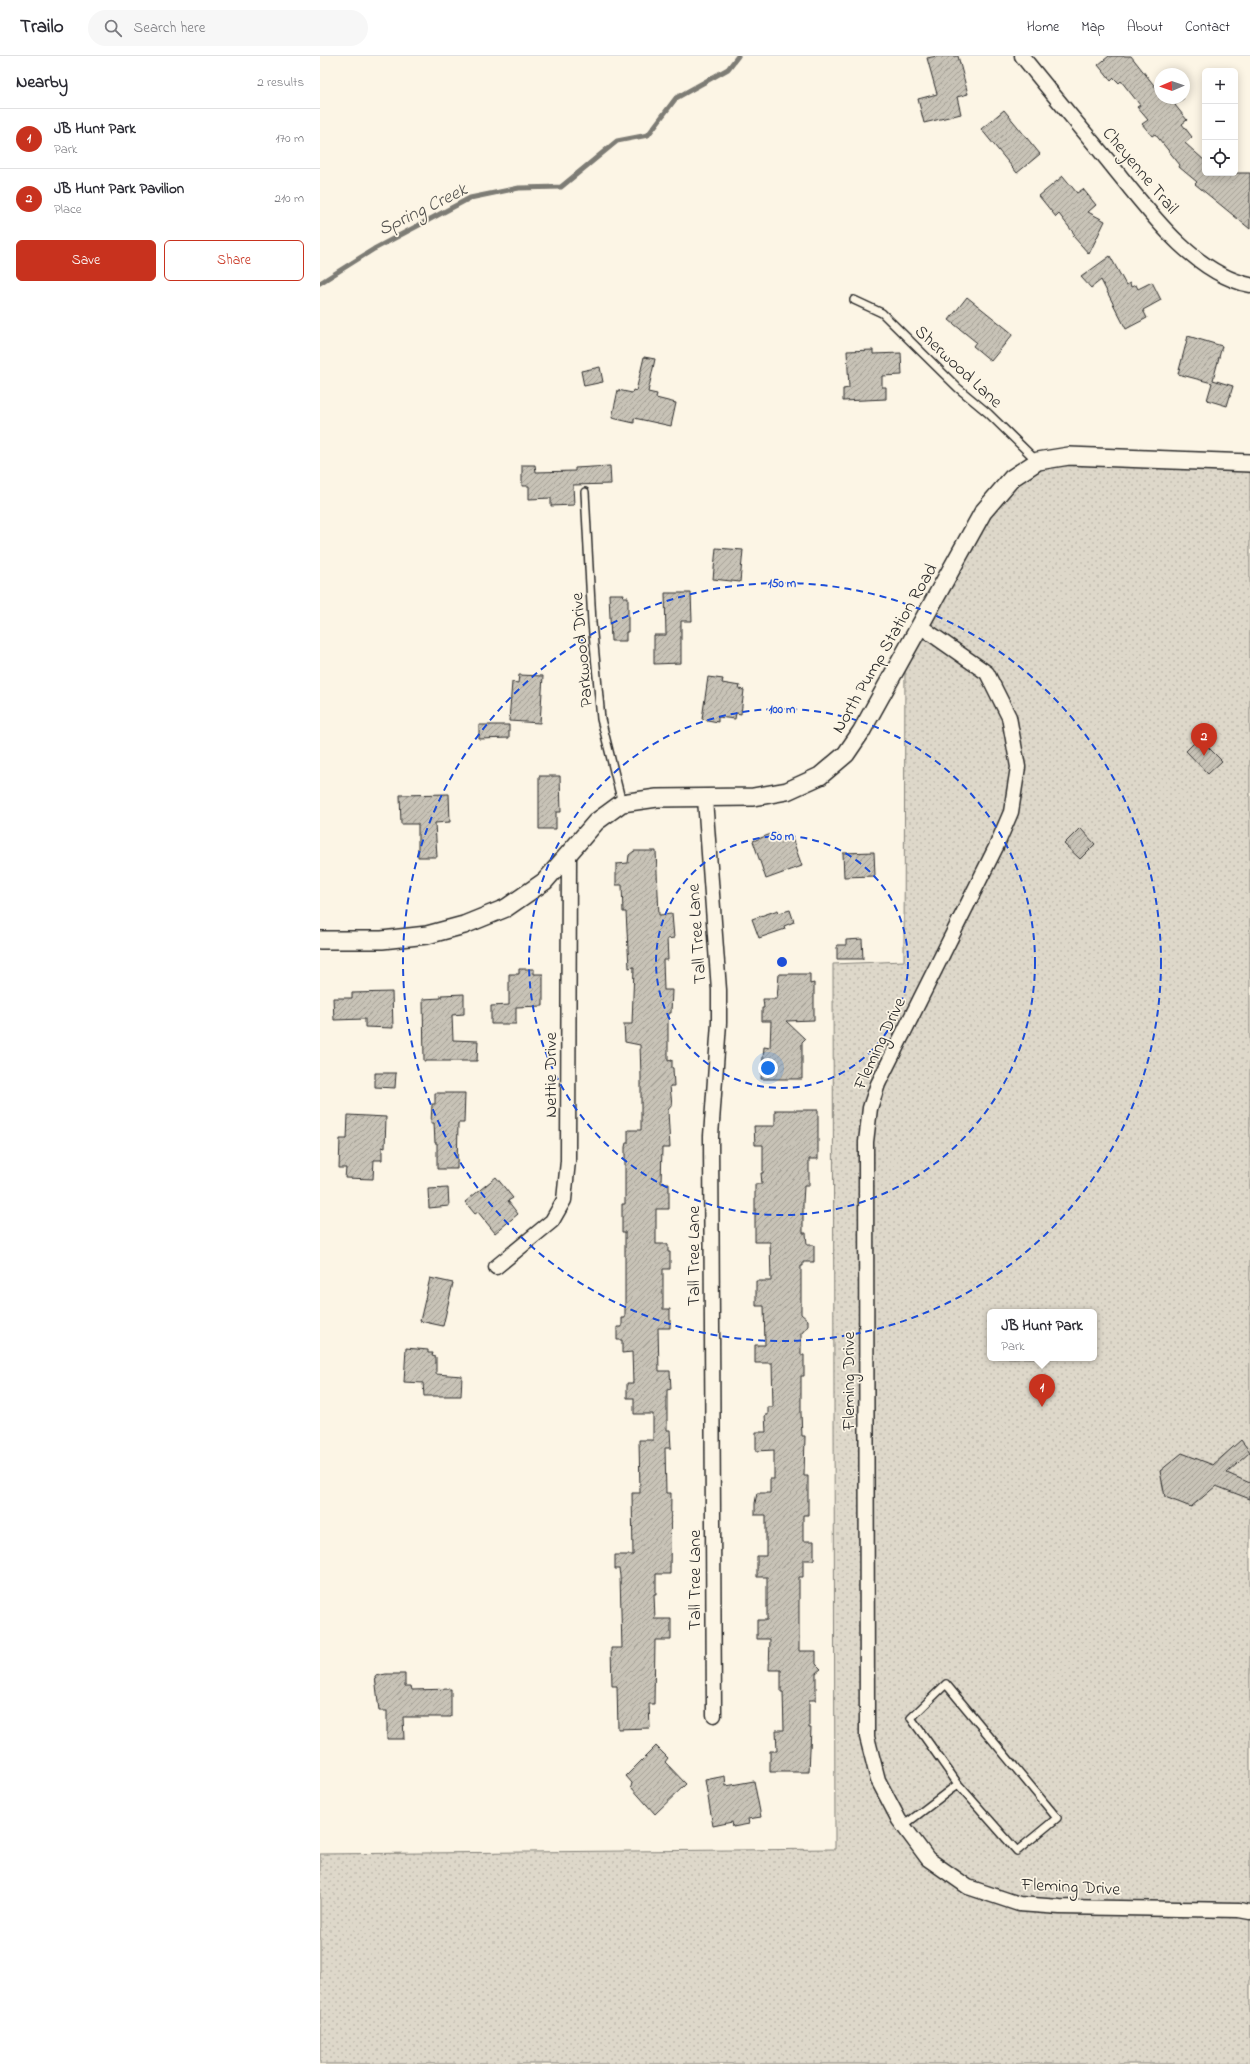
<!DOCTYPE html>
<meta charset="utf-8">
<style>
body{margin:0;font-family:"Indie Flower",sans-serif;background:#f7f7f7;color:#2b2b33}
.controls{position:absolute;right:12px;top:12px;display:grid;overflow:hidden;border-radius:6px;box-shadow:0 2px 10px #0003}
.controls button{width:36px;height:36px;display:grid;place-items:center;padding:0;border:0;border-bottom:1px solid #e1e1e2;background:#fff;color:#2b2b33;font:20px sans-serif}
.compass{position:absolute;left:834px;top:12px;width:36px;height:36px;border-radius:50%;background:#fff;box-shadow:0 2px 10px #0003;rotate:268deg}
.you{position:absolute;left:448px;top:1012px;width:14px;height:14px;margin:-10px;border:3px solid #fff;border-radius:50%;background:#1a73e8;box-shadow:0 0 0 6px #1a73e833}
.badge{display:grid;place-items:center;width:26px;height:26px;border-radius:50%;background:#c8321e;color:#fff;font-size:13px;font-weight:700}
.pin{position:absolute;translate:-50% -33px;filter:drop-shadow(0 1px 2px #0008)}
.pin::after{content:'';position:absolute;top:21px;width:14px;height:12px;background:inherit;clip-path:polygon(0 0,100% 0,50% 100%)}
.popup{position:absolute;left:667px;top:1253px;width:110px;height:52px;box-sizing:border-box;display:grid;place-content:center;border-radius:6px;background:#fff;filter:drop-shadow(0 1px 3px #0005);font-size:13px;white-space:nowrap;color:#7c7c81}
.popup b{font-size:15px;color:#2b2b33}
.popup::after{content:'';position:absolute;left:50%;top:100%;margin-left:-8px;border:8px solid transparent;border-top-color:#fff}
.list{margin:0;padding:0;list-style:none}
h2{display:flex;justify-content:space-between;align-items:center;height:52px;margin:0;padding:0 16px;font-size:17px}
h2 small{font-size:13px;font-weight:400;color:#7c7c81}
.list li{display:grid;grid-template-columns:26px 1fr auto;gap:12px;align-items:center;box-sizing:border-box;height:60px;padding:0 16px;border-top:1px solid #e1e1e2}
.list b{display:block;font-size:15px;white-space:nowrap}
.list p{margin:0;font-size:13px;white-space:nowrap;color:#7c7c81}
.list em{font-size:13px;font-style:normal;color:#7c7c81}
.actions{display:flex;gap:8px;padding:12px 16px}
.actions a{flex:1;padding:9px 0;border:1px solid #c8321e;border-radius:6px;text-align:center;font-size:14px;color:#c8321e}
.actions .main{background:#c8321e;color:#fff}
.icon{flex:none;width:22px;height:22px;fill:none;stroke:currentColor;stroke-width:2;stroke-linecap:round;stroke-linejoin:round}
.map{position:relative;flex:none;width:930px;height:2008px;overflow:hidden}
header{display:flex;align-items:center;gap:24px;box-sizing:border-box;height:56px;padding:0 20px;background:#fff;border-bottom:1px solid #e1e1e2}
header strong{font-size:19px}
nav{display:flex;gap:22px;margin-inline-start:auto;font-size:14px}
.search{width:280px;height:36px;background:#f7f7f7;display:flex;align-items:center;gap:10px;box-sizing:border-box;padding:0 14px;border-radius:22px;color:#7c7c81;font-size:15px}
main{display:flex}
aside{flex:1;background:#fff}
.map>svg:first-child{display:block}
.park{fill:url(#park-dots);stroke:#84827a;fill-rule:evenodd}
.lines{fill:none;stroke-linecap:round;stroke-linejoin:round}
.stream{stroke:#7d7b74;stroke-width:5}
.building{fill:url(#building-hatch);stroke:#2b2b2b}
.service-casing{stroke:#2b2b2b;stroke-width:10}
.minor-casing{stroke:#2b2b2b;stroke-width:17}
.tertiary-casing{stroke:#2b2b2b;stroke-width:20}
.service{stroke:#fcf5e5;stroke-width:7}
.minor{stroke:#fcf5e5;stroke-width:14}
.tertiary{stroke:#fcf5e5;stroke-width:17}
.ring{fill:none;stroke:#1d4ed8;stroke-width:2;stroke-dasharray:7 5}
.labels{text-anchor:middle;stroke-width:3.5;stroke-linejoin:round;paint-order:stroke}
.street-label{font-size:18px;fill:#2b2b2b;stroke:#fcf5e5}
.water-label{font-size:19px;font-style:italic;fill:#545350;stroke:#fcf5e5}
.centre{fill:#1d4ed8;stroke:#fcf5e5;stroke-width:2}
.ring-label{font-size:12px;text-anchor:middle;font-weight:bold;fill:#1d4ed8;stroke:#fcf5e5;stroke-width:3.5;stroke-linejoin:round;paint-order:stroke}
</style>
<header>
<strong>Trailo</strong>
<div class="search"><svg class="icon" aria-label="search" viewBox="0 0 24 24"><circle cx="10" cy="10" r="6"/><path d="M15 15l6 6"/></svg>Search here</div>
<nav><a>Home</a><a>Map</a><a>About</a><a>Contact</a></nav>
</header>
<main>
<aside>
<h2>Nearby<small>2 results</small></h2>
<ul class="list">
<li><span class="badge">1</span><div><b>JB Hunt Park</b><p>Park</p></div><em>170 m</em></li>
<li><span class="badge">2</span><div><b>JB Hunt Park Pavilion</b><p>Place</p></div><em>210 m</em></li>
</ul>
<div class="actions"><a class="main">Save</a><a>Share</a></div>
</aside>
<div class="map">
<svg width="930" height="2008" viewBox="0 0 930 2008">
<defs>
<pattern id="park-dots" width="8" height="8" patternUnits="userSpaceOnUse"><rect width="8" height="8" fill="#ded8ca"/><path d="M2 2h.1M6 6h.1" fill="none" stroke="#bfbaae" stroke-width="1.8" stroke-linecap="round"/></pattern>
<pattern id="building-hatch" width="6" height="6" patternUnits="userSpaceOnUse"><rect width="6" height="6" fill="#c8c3b7"/><path d="M-1 1l2-2M0 6l6-6M5 7l2-2" fill="none" stroke="#a39f95"/></pattern>
</defs>
<rect width="100%" height="100%" fill="#fcf5e5"/>
<filter id="ink" filterUnits="userSpaceOnUse"><feTurbulence type="fractalNoise" baseFrequency=".025" numOctaves="2"/><feDisplacementMap in="SourceGraphic" scale="8" xChannelSelector="R" yChannelSelector="G"/><feConvolveMatrix kernelMatrix="1 2 1 2 8 2 1 2 1" color-interpolation-filters="sRGB"/></filter>
<g filter="url(#ink)">
<path class="park" d="M 718,405 L 930,407 L 930,2008 L 0,2008 L 0,1798 L 515,1793 L 513,908 L 584,905 L 585,598 L 663,456 ZM 670,1256 L 774,1256 L 774,1302 L 670,1302 Z"/>
<g class="lines">
<path class="stream" d="M 0,227 L 54,193 L 150,142 L 199,132 L 241,131 L 297,85 L 328,79 L 356,42 L 408,13 L 418,0"/>
</g>
<g class="building">
<path d="M 617,0 L 638,0 L 648,38 L 637,41 L 641,58 L 604,67 L 598,43 L 617,38 L 607,2 Z"/>
<path d="M 789,0 L 811,0 L 837,33 L 840,31 L 840,42 L 864,42 L 855,49 L 867,64 L 862,68 L 872,81 L 865,87 L 885,105 L 885,117 L 930,117 L 930,173 L 875,128 L 877,126 L 859,111 L 860,109 L 835,78 L 832,80 L 822,68 L 828,64 L 817,51 L 820,49 L 801,25 L 799,27 L 794,22 L 791,25 L 778,9 Z"/>
<path d="M 684,54 L 720,98 L 697,117 L 661,73 Z"/>
<path d="M 743,120 L 757,137 L 763,133 L 776,149 L 768,156 L 785,165 L 769,198 L 753,180 L 755,179 L 739,158 L 736,161 L 719,140 Z"/>
<path d="M 790,200 L 806,229 L 810,227 L 811,231 L 816,229 L 818,233 L 832,226 L 841,244 L 823,254 L 827,262 L 806,273 L 781,224 L 771,232 L 761,221 Z"/>
<path d="M 647,241 L 693,278 L 671,305 L 653,290 L 656,286 L 629,264 Z"/>
<path d="M 868,280 L 902,290 L 893,324 L 913,330 L 907,350 L 887,344 L 892,327 L 858,318 Z"/>
<path d="M 553,294 L 553,298 L 581,297 L 582,319 L 562,320 L 562,331 L 566,331 L 566,343 L 523,345 L 523,333 L 529,332 L 527,295 Z"/>
<path d="M 324,301 L 335,303 L 328,336 L 337,338 L 336,342 L 356,347 L 351,370 L 314,362 L 314,367 L 292,362 L 298,334 L 312,337 L 313,334 L 316,335 Z"/>
<path d="M 280,311 L 283,326 L 264,330 L 261,315 Z"/>
<path d="M 202,409 L 215,409 L 216,416 L 255,415 L 255,412 L 290,410 L 291,428 L 253,429 L 254,449 L 231,450 L 231,442 L 209,443 L 209,430 L 202,430 Z"/>
<path d="M 396,492 L 423,494 L 420,526 L 393,523 Z"/>
<path d="M 345,537 L 371,537 L 372,565 L 361,565 L 361,607 L 334,608 L 334,579 L 346,579 Z"/>
<path d="M 289,538 L 304,538 L 303,541 L 308,541 L 308,576 L 306,576 L 306,585 L 291,585 Z"/>
<path d="M 199,619 L 223,620 L 220,667 L 189,665 L 192,626 L 198,627 Z"/>
<path d="M 388,621 L 403,623 L 402,627 L 420,630 L 419,633 L 424,634 L 421,658 L 416,657 L 415,663 L 398,661 L 398,666 L 382,663 Z"/>
<path d="M 159,669 L 189,669 L 189,682 L 159,683 Z"/>
<path d="M 879,682 L 902,705 L 888,718 L 866,695 Z"/>
<path d="M 219,720 L 240,720 L 241,756 L 236,756 L 236,773 L 219,773 Z"/>
<path d="M 129,738 L 130,766 L 115,767 L 117,801 L 98,801 L 98,768 L 81,768 L 80,739 Z"/>
<path d="M 760,772 L 775,788 L 760,803 L 744,788 Z"/>
<path d="M 456,776 L 458,783 L 471,779 L 482,810 L 446,823 L 433,785 Z"/>
<path d="M 314,795 L 336,795 L 339,859 L 352,858 L 354,882 L 347,883 L 348,904 L 343,904 L 344,934 L 352,934 L 351,957 L 349,957 L 348,963 L 348,1005 L 352,1004 L 352,1012 L 353,1012 L 354,1030 L 350,1030 L 352,1049 L 348,1054 L 350,1092 L 342,1092 L 341,1127 L 349,1127 L 349,1153 L 336,1153 L 336,1188 L 348,1188 L 348,1196 L 350,1196 L 350,1213 L 343,1213 L 343,1253 L 350,1253 L 350,1272 L 338,1272 L 339,1315 L 350,1315 L 351,1333 L 347,1334 L 347,1374 L 350,1374 L 351,1392 L 345,1392 L 346,1437 L 351,1437 L 350,1518 L 336,1518 L 336,1538 L 334,1538 L 335,1563 L 351,1563 L 351,1584 L 335,1584 L 334,1648 L 329,1648 L 330,1672 L 298,1673 L 297,1630 L 292,1630 L 291,1592 L 302,1592 L 300,1520 L 299,1513 L 295,1513 L 295,1499 L 313,1499 L 312,1437 L 320,1437 L 319,1384 L 333,1384 L 333,1358 L 314,1358 L 314,1342 L 307,1342 L 307,1327 L 313,1327 L 312,1296 L 302,1297 L 302,1284 L 297,1284 L 297,1271 L 302,1271 L 302,1262 L 305,1262 L 305,1176 L 302,1176 L 302,1148 L 305,1148 L 305,1091 L 306,1087 L 308,1087 L 308,1074 L 321,1074 L 321,1020 L 320,989 L 305,986 L 304,968 L 312,968 L 314,911 L 309,912 L 306,856 L 303,856 L 302,829 L 296,829 L 296,808 L 308,807 L 309,799 Z"/>
<path d="M 554,796 L 555,820 L 524,821 L 523,797 Z"/>
<path d="M 458,854 L 459,857 L 470,854 L 474,866 L 464,870 L 465,873 L 439,882 L 432,863 Z"/>
<path d="M 542,883 L 543,903 L 517,903 L 517,889 L 526,889 L 526,884 Z"/>
<path d="M 199,913 L 214,913 L 214,918 L 223,918 L 223,950 L 196,951 L 196,968 L 171,968 L 171,950 L 189,949 L 189,918 L 199,918 Z"/>
<path d="M 459,918 L 490,918 L 490,928 L 494,927 L 494,964 L 466,965 L 485,983 L 482,986 L 482,1023 L 441,1023 L 444,991 L 450,992 L 451,965 L 442,965 L 442,952 L 444,952 L 443,943 L 457,943 Z"/>
<path d="M 72,936 L 73,972 L 45,971 L 45,963 L 14,964 L 13,942 L 32,942 L 32,937 Z"/>
<path d="M 144,938 L 144,958 L 132,959 L 133,984 L 158,985 L 157,1005 L 104,1005 L 103,943 L 121,942 L 121,939 Z"/>
<path d="M 55,1017 L 76,1017 L 75,1032 L 55,1031 Z"/>
<path d="M 115,1037 L 145,1037 L 144,1067 L 138,1067 L 137,1113 L 117,1113 L 117,1087 L 115,1087 L 114,1067 L 111,1067 L 112,1048 L 115,1048 Z"/>
<path d="M 455,1054 L 498,1054 L 498,1103 L 489,1103 L 489,1130 L 484,1130 L 483,1147 L 483,1177 L 486,1177 L 487,1189 L 494,1189 L 494,1206 L 483,1206 L 483,1210 L 481,1210 L 481,1258 L 488,1264 L 488,1270 L 481,1278 L 481,1299 L 484,1299 L 484,1320 L 481,1320 L 481,1357 L 482,1380 L 485,1380 L 484,1420 L 488,1420 L 488,1459 L 483,1459 L 483,1485 L 494,1485 L 494,1504 L 483,1504 L 483,1521 L 479,1521 L 479,1595 L 496,1595 L 496,1608 L 501,1613 L 496,1617 L 496,1644 L 489,1644 L 489,1672 L 491,1672 L 489,1716 L 450,1716 L 450,1695 L 457,1695 L 456,1674 L 464,1674 L 463,1636 L 461,1636 L 461,1614 L 449,1614 L 450,1583 L 437,1583 L 437,1564 L 447,1564 L 447,1521 L 437,1521 L 437,1500 L 446,1500 L 446,1459 L 435,1459 L 435,1447 L 437,1437 L 450,1437 L 450,1423 L 454,1423 L 454,1394 L 436,1395 L 436,1376 L 446,1376 L 445,1359 L 448,1359 L 448,1351 L 453,1351 L 452,1307 L 435,1307 L 435,1289 L 445,1289 L 444,1250 L 436,1250 L 436,1225 L 451,1225 L 450,1186 L 435,1186 L 435,1128 L 442,1128 L 441,1117 L 443,1117 L 443,1089 L 435,1089 L 434,1070 L 455,1070 Z"/>
<path d="M 28,1059 L 66,1061 L 65,1092 L 62,1091 L 62,1104 L 54,1104 L 53,1123 L 25,1122 L 26,1112 L 19,1112 L 20,1083 L 27,1083 Z"/>
<path d="M 176,1121 L 193,1142 L 188,1145 L 198,1158 L 175,1177 L 158,1156 L 155,1158 L 145,1146 Z"/>
<path d="M 128,1132 L 129,1150 L 109,1152 L 108,1133 Z"/>
<path d="M 110,1222 L 133,1227 L 123,1270 L 100,1265 Z"/>
<path d="M 86,1292 L 108,1294 L 108,1297 L 113,1297 L 112,1300 L 116,1301 L 116,1318 L 142,1320 L 141,1340 L 104,1340 L 103,1327 L 84,1326 Z"/>
<path d="M 921,1384 L 930,1396 L 907,1417 L 930,1427 L 930,1443 L 896,1430 L 871,1451 L 845,1441 L 840,1415 L 862,1397 L 893,1409 Z"/>
<path d="M 66,1618 L 85,1618 L 85,1630 L 91,1630 L 92,1634 L 131,1633 L 131,1661 L 83,1661 L 84,1683 L 67,1683 L 67,1655 L 59,1655 L 55,1620 Z"/>
<path d="M 336,1690 L 348,1702 L 345,1706 L 366,1728 L 335,1758 L 311,1731 L 312,1727 L 306,1720 Z"/>
<path d="M 405,1720 L 406,1730 L 434,1725 L 441,1761 L 428,1763 L 429,1768 L 413,1771 L 412,1766 L 393,1770 L 385,1724 Z"/>
</g>
<g class="lines">
<g class="service-casing">
<g id="service">
<path d="M 534,244 L 562,257 L 638,332 L 668,357 L 717,405"/>
<path d="M 265,436 L 272,567 L 281,663 L 302,747"/>
<path d="M 583,1770 L 638,1728 L 697,1795 L 737,1762 L 626,1628 L 591,1662 L 638,1728"/>
</g>
</g>
<g class="minor-casing">
<g id="minor">
<path d="M 702,0 C 729,34 757,67 785,101 C 822,146 870,217 930,229"/>
<path d="M 600,570 L 667,617 L 689,661 L 698,711 L 691,756 L 676,791 L 558,1028 L 550,1052 L 546,1086 L 547,1681 L 558,1724 L 579,1764 L 608,1803 L 648,1831 L 699,1848 L 740,1851 L 919,1854 L 930,1856"/>
<path d="M 385,743 L 399,934 L 399,967 L 391,1080 L 394,1659"/>
<path d="M 176,1211 L 232,1165 L 244,1144 L 248,1105 L 249,797"/>
</g>
</g>
<g class="tertiary-casing">
<path id="tertiary" d="M 0,884 L 62,884 L 107,879 L 144,869 L 186,852 L 225,825 L 276,766 L 302,747 L 337,742 L 433,741 L 467,735 L 500,720 L 526,698 L 541,676 L 663,456 L 692,422 L 718,405 L 749,400 L 930,407"/>
</g>
<use href="#service" class="service"/>
<use href="#minor" class="minor"/>
<use href="#tertiary" class="tertiary"/>
</g>
</g>
<g class="ring">
<circle cx="462" cy="906" r="126"/>
<circle cx="462" cy="906" r="253"/>
<circle cx="462" cy="906" r="379"/>
</g>
<g class="labels">
<g class="street-label">
<text transform="translate(821 114) rotate(50)" y="6">Cheyenne Trail</text>
<text transform="translate(639 310) rotate(43)" y="6">Sherwood Lane</text>
<text transform="translate(564 592) rotate(-60)" y="6">North Pump Station Road</text>
<text transform="translate(261 594) rotate(-95)" y="6">Parkwood Drive</text>
<text transform="translate(376 878) rotate(-94)" y="6">Tall Tree Lane</text>
<text transform="translate(559 987) rotate(-65)" y="6">Fleming Drive</text>
<text transform="translate(230 1019) rotate(-90)" y="6">Nettie Drive</text>
<text transform="translate(373 1200) rotate(-90)" y="6">Tall Tree Lane</text>
<text transform="translate(528 1325) rotate(-90)" y="6">Fleming Drive</text>
<text transform="translate(374 1524) rotate(-90)" y="6">Tall Tree Lane</text>
<text transform="translate(751 1830) rotate(3)" y="6">Fleming Drive</text>
</g>
<g class="water-label">
<text transform="translate(102 152) rotate(-26)" y="7">Spring Creek</text>
</g>
</g>
<circle cx="462" cy="906" r="6" class="centre"/>
<g class="ring-label">
<text x="462" y="531">150 m</text>
<text x="462" y="657">100 m</text>
<text x="462" y="784">50 m</text>
</g>
</svg>
<div class="controls">
<button>+</button>
<button>−</button>
<button><svg class="icon" aria-label="locate" viewBox="0 0 24 24"><circle cx="12" cy="12" r="6"/><path d="M12 2v4M12 18v4M2 12h4M18 12h4"/></svg></button>
</div>
<svg class="compass" viewBox="-18 -18 36 36"><path d="M0-13l5 13h-10z" fill="#e53935"/><path d="M0 13l5-13h-10z" fill="#7c7c81"/></svg>
<div class="you"></div>
<div class="pin badge" style="left:722px;top:1351px">1</div>
<div class="popup"><b>JB Hunt Park</b>Park</div>
<div class="pin badge" style="left:884px;top:700px">2</div>
</div>
</main>
